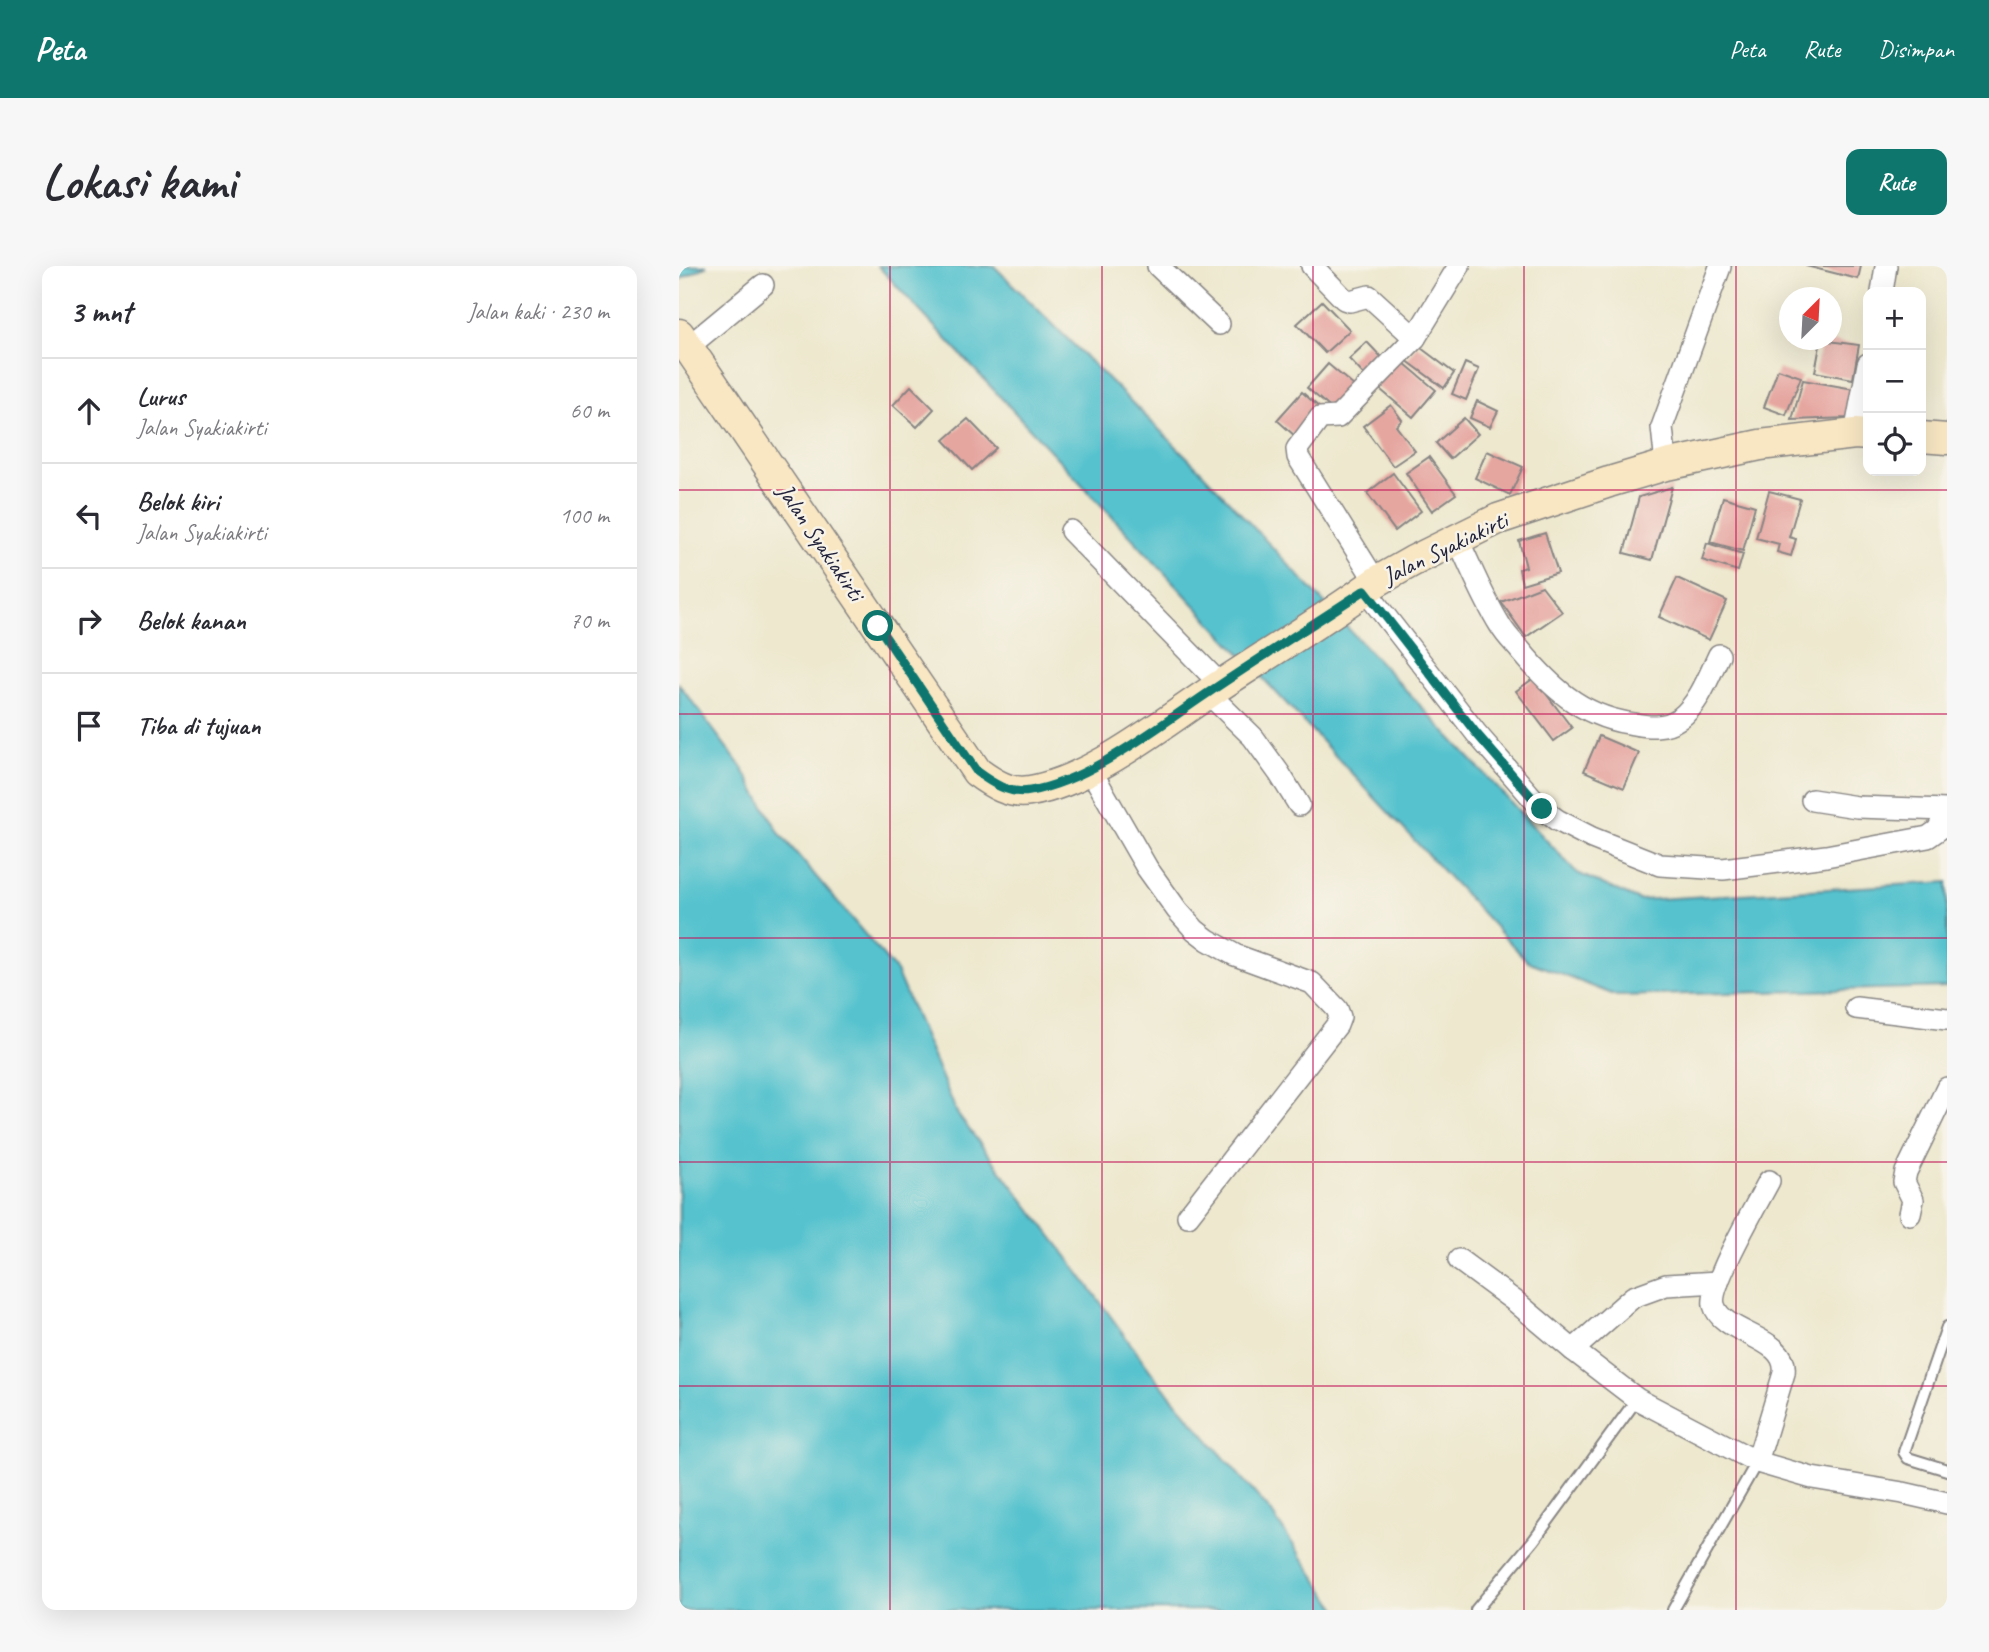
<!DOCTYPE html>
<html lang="id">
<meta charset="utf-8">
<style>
body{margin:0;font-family:Caveat,sans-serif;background:#f7f7f7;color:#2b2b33}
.controls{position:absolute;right:21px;top:21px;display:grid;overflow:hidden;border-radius:14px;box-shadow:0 7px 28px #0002}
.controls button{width:63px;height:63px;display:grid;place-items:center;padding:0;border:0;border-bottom:2px solid #e1e1e2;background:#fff;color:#2b2b33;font:35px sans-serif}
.compass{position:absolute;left:1100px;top:21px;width:63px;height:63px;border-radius:50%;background:#fff;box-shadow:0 7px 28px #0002;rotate:24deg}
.stop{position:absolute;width:21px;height:21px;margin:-16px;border:5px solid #0f766e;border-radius:50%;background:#fff}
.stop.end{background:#0f766e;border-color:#fff;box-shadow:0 2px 7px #0008}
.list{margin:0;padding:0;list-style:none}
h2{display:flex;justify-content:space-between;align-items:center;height:91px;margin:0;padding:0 28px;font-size:30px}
h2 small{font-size:23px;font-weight:400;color:#7c7c81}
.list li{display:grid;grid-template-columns:46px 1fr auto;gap:21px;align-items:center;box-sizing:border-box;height:105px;padding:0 28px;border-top:2px solid #e1e1e2}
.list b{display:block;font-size:26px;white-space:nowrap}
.list p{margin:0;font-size:23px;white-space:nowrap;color:#7c7c81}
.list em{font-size:23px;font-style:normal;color:#7c7c81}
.icon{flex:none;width:38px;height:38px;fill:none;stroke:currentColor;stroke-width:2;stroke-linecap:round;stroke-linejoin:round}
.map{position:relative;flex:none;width:1268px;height:1344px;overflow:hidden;border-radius:14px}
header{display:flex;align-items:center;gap:42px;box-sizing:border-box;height:98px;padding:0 35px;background:#0f766e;color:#fff}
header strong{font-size:33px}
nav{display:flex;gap:38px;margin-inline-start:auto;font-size:24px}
.intro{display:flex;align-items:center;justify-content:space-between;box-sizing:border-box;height:168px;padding:0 42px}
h1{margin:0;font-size:49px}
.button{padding:18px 32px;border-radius:14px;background:#0f766e;color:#fff;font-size:24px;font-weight:700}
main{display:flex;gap:42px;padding:0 42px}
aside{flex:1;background:#fff;border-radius:14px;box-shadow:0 7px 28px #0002}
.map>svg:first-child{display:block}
.water{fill:#55c2ce;stroke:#3c7284;stroke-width:2}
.building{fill:#e6a6a0}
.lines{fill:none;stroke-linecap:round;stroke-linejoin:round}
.lane-casing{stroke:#888584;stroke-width:14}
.street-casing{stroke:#888584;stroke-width:24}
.secondary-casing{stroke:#888584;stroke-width:33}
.lane{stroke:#fff;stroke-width:10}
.street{stroke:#fff;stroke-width:21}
.secondary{stroke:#f9e7c3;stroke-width:30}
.route{stroke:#0f766e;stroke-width:9}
.grid{fill:none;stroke:#c2185b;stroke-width:2;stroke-opacity:0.55}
.labels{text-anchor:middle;stroke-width:5;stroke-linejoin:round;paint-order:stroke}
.street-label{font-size:24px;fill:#22223b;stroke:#f7f3e8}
</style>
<header>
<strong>Peta</strong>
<nav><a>Peta</a><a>Rute</a><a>Disimpan</a></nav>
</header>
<div class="intro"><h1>Lokasi kami</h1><a class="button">Rute</a></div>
<main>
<aside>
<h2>3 mnt<small>Jalan kaki · 230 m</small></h2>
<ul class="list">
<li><svg class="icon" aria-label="ahead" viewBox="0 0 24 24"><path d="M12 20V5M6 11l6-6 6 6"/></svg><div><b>Lurus</b><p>Jalan Syakiakirti</p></div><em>60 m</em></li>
<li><svg class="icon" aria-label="left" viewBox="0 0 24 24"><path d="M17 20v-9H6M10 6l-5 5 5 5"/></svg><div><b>Belok kiri</b><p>Jalan Syakiakirti</p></div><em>100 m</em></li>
<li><svg class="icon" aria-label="right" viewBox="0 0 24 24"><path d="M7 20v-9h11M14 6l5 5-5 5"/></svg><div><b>Belok kanan</b></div><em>70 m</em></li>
<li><svg class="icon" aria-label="arrive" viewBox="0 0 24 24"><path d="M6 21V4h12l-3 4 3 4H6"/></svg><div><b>Tiba di tujuan</b></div></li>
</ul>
</aside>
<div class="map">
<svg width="1268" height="1344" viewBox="0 0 1268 1344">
<rect width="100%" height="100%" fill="#f7f3e8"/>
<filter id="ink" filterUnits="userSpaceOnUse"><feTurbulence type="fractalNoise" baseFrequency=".0143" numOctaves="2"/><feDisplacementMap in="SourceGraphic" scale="14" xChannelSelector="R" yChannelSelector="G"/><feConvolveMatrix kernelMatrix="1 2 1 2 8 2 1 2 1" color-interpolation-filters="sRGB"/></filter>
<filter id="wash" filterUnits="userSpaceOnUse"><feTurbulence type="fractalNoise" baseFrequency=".00686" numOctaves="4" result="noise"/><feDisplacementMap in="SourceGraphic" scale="28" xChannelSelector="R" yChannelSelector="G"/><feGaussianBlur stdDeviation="1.57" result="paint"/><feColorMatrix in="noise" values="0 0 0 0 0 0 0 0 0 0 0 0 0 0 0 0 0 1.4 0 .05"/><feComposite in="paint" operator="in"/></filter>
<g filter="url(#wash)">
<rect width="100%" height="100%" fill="#ede8ce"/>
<g class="water">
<path d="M 0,0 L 28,0 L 0,14 Z"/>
<path d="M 199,0 L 315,0 L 519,202 L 898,607 L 960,634 L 1268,616 L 1268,721 L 938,730 L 848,695 Z"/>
<path d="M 0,418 L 63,502 L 101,568 L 217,705 L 279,849 L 387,989 L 478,1114 L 592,1246 L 659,1344 L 0,1344 Z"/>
</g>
<g id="blocks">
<g class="building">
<path d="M 1127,0 L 1182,0 L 1179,13 Z"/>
<path d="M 643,35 L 671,64 L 646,87 L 618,58 Z"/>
<path d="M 1142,74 L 1180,79 L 1174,113 L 1136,106 Z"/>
<path d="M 688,76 L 706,95 L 688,112 L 670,93 Z"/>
<path d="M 738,79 L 775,107 L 765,122 L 727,94 Z"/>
<path d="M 719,92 L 757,124 L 734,151 L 696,119 Z"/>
<path d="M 786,97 L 800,103 L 787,134 L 773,128 Z"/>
<path d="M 649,98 L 675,120 L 654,144 L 628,122 Z"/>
<path d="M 1099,103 L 1122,111 L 1107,149 L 1085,141 Z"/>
<path d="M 1124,114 L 1175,123 L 1170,152 L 1113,154 Z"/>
<path d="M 232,120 L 255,143 L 238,161 L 214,139 Z"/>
<path d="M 623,126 L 642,143 L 616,170 L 598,154 Z"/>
<path d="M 798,135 L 819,145 L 811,161 L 791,152 Z"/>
<path d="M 712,139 L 723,154 L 717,160 L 736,185 L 714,200 L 684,160 Z"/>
<path d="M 785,152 L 799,168 L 771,193 L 757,177 Z"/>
<path d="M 289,153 L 317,182 L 293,204 L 265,174 Z"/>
<path d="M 808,185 L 844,201 L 831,229 L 796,212 Z"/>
<path d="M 750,191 L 777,228 L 753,245 L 727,207 Z"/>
<path d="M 714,207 L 742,245 L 716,265 L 688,227 Z"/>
<path d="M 993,221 L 973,294 L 945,287 L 960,231 Z"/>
<path d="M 1090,225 L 1121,233 L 1110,271 L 1117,273 L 1112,290 L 1098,286 L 1100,278 L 1077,272 Z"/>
<path d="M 1044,231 L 1076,240 L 1064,285 L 1031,276 Z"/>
<path d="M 866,267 L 879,307 L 843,318 L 840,303 L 847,301 L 840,275 Z"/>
<path d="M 1028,277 L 1064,288 L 1059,305 L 1023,294 Z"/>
<path d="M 998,312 L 1048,335 L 1030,374 L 980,351 Z"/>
<path d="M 863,320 L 883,346 L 847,371 L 822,336 Z"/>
<path d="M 855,412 L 893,462 L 875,475 L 837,425 Z"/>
<path d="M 920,470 L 960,487 L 945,522 L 905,505 Z"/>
</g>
</g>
</g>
<g filter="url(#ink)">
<use href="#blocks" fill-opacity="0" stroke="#888584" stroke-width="2"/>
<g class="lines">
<g class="lane-casing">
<g id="lane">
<path d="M 1268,1061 L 1225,1186 L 1229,1192 L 1268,1204"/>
<path d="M 797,1344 L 855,1274 L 958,1133"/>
<path d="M 994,1344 L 1078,1196"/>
</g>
</g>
<g class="street-casing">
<g id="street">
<path d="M 479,0 L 540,58"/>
<path d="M 633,0 L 665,33 L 671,35 L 690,30 L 736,72"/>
<path d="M 1203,26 L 1207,0"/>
<path d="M 9,81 L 84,19"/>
<path d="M 1176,168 L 1189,98"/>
<path d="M 987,199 L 983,161 L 1041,1"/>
<path d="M 392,265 L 542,419"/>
<path d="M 778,272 C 792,301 804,332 821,359 C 826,368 834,376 841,384 C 871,420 901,449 949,457 C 967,460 984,464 1001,452 C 1020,438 1030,410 1040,389"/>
<path d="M 697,316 L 619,191 L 618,183 L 641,152 L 659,151 L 736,72 L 780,0"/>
<path d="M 686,324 L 797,467 L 863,543 L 878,554 L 913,572 L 981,599 L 1044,603 L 1147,590 L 1249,571 L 1259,564 L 1268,545"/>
<path d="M 529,427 L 574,471 L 600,507 L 620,539"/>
<path d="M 411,503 L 468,602 L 498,644 L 516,664 L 529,674 L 556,689 L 633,717 L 658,743 L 661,751 L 658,759 L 509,950"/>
<path d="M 1133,534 L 1178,541 L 1268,544"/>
<path d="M 1177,742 L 1268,753"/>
<path d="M 1231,948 L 1234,934 L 1225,916 L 1227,906 L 1268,822"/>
<path d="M 780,994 L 837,1036 L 894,1084 L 958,1133 L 1078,1196 L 1133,1212 L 1224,1227 L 1268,1237"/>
<path d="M 894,1084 L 954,1031 L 987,1019 L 1039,1016"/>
<path d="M 1078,1196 L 1105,1107 C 1110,1070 1043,1069 1035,1039 C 1030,1020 1079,936 1090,915"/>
</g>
</g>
<g class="secondary-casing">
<g id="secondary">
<path d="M 0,68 L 298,506 C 313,517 331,529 351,525 C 411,515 477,462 528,428 C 584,390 643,356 697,316 L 734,295 L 819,253 L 930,216 L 987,199 L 1081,179 L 1176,168 L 1189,169"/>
<path d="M 1242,171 L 1268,173"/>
</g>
</g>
<use href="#lane" class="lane"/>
<use href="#street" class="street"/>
<use href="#secondary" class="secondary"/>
</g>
</g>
<g class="lines" filter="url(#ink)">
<path class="route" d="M 199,360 L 298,506 C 313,517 331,529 351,525 C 410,515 477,462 526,429 C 579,393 633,359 686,324 L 797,467 L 863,543"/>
</g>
<path class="grid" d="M 211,0 L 211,1344M 423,0 L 423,1344M 634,0 L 634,1344M 845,0 L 845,1344M 1057,0 L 1057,1344M 0,224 L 1268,224M 0,448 L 1268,448M 0,672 L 1268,672M 0,896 L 1268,896M 0,1120 L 1268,1120"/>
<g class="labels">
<g class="street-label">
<text transform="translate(142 276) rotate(56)" y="8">Jalan Syakiakirti</text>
<text transform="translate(766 282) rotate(-26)" y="8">Jalan Syakiakirti</text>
</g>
</g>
</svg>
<div class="controls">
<button>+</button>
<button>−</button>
<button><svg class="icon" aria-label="locate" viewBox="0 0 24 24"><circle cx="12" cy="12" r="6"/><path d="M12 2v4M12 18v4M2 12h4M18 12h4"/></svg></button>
</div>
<svg class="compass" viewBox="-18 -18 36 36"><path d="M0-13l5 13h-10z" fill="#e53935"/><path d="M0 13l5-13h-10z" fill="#7c7c81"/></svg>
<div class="stop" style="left:199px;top:360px"></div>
<div class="stop end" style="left:863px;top:543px"></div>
</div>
</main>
